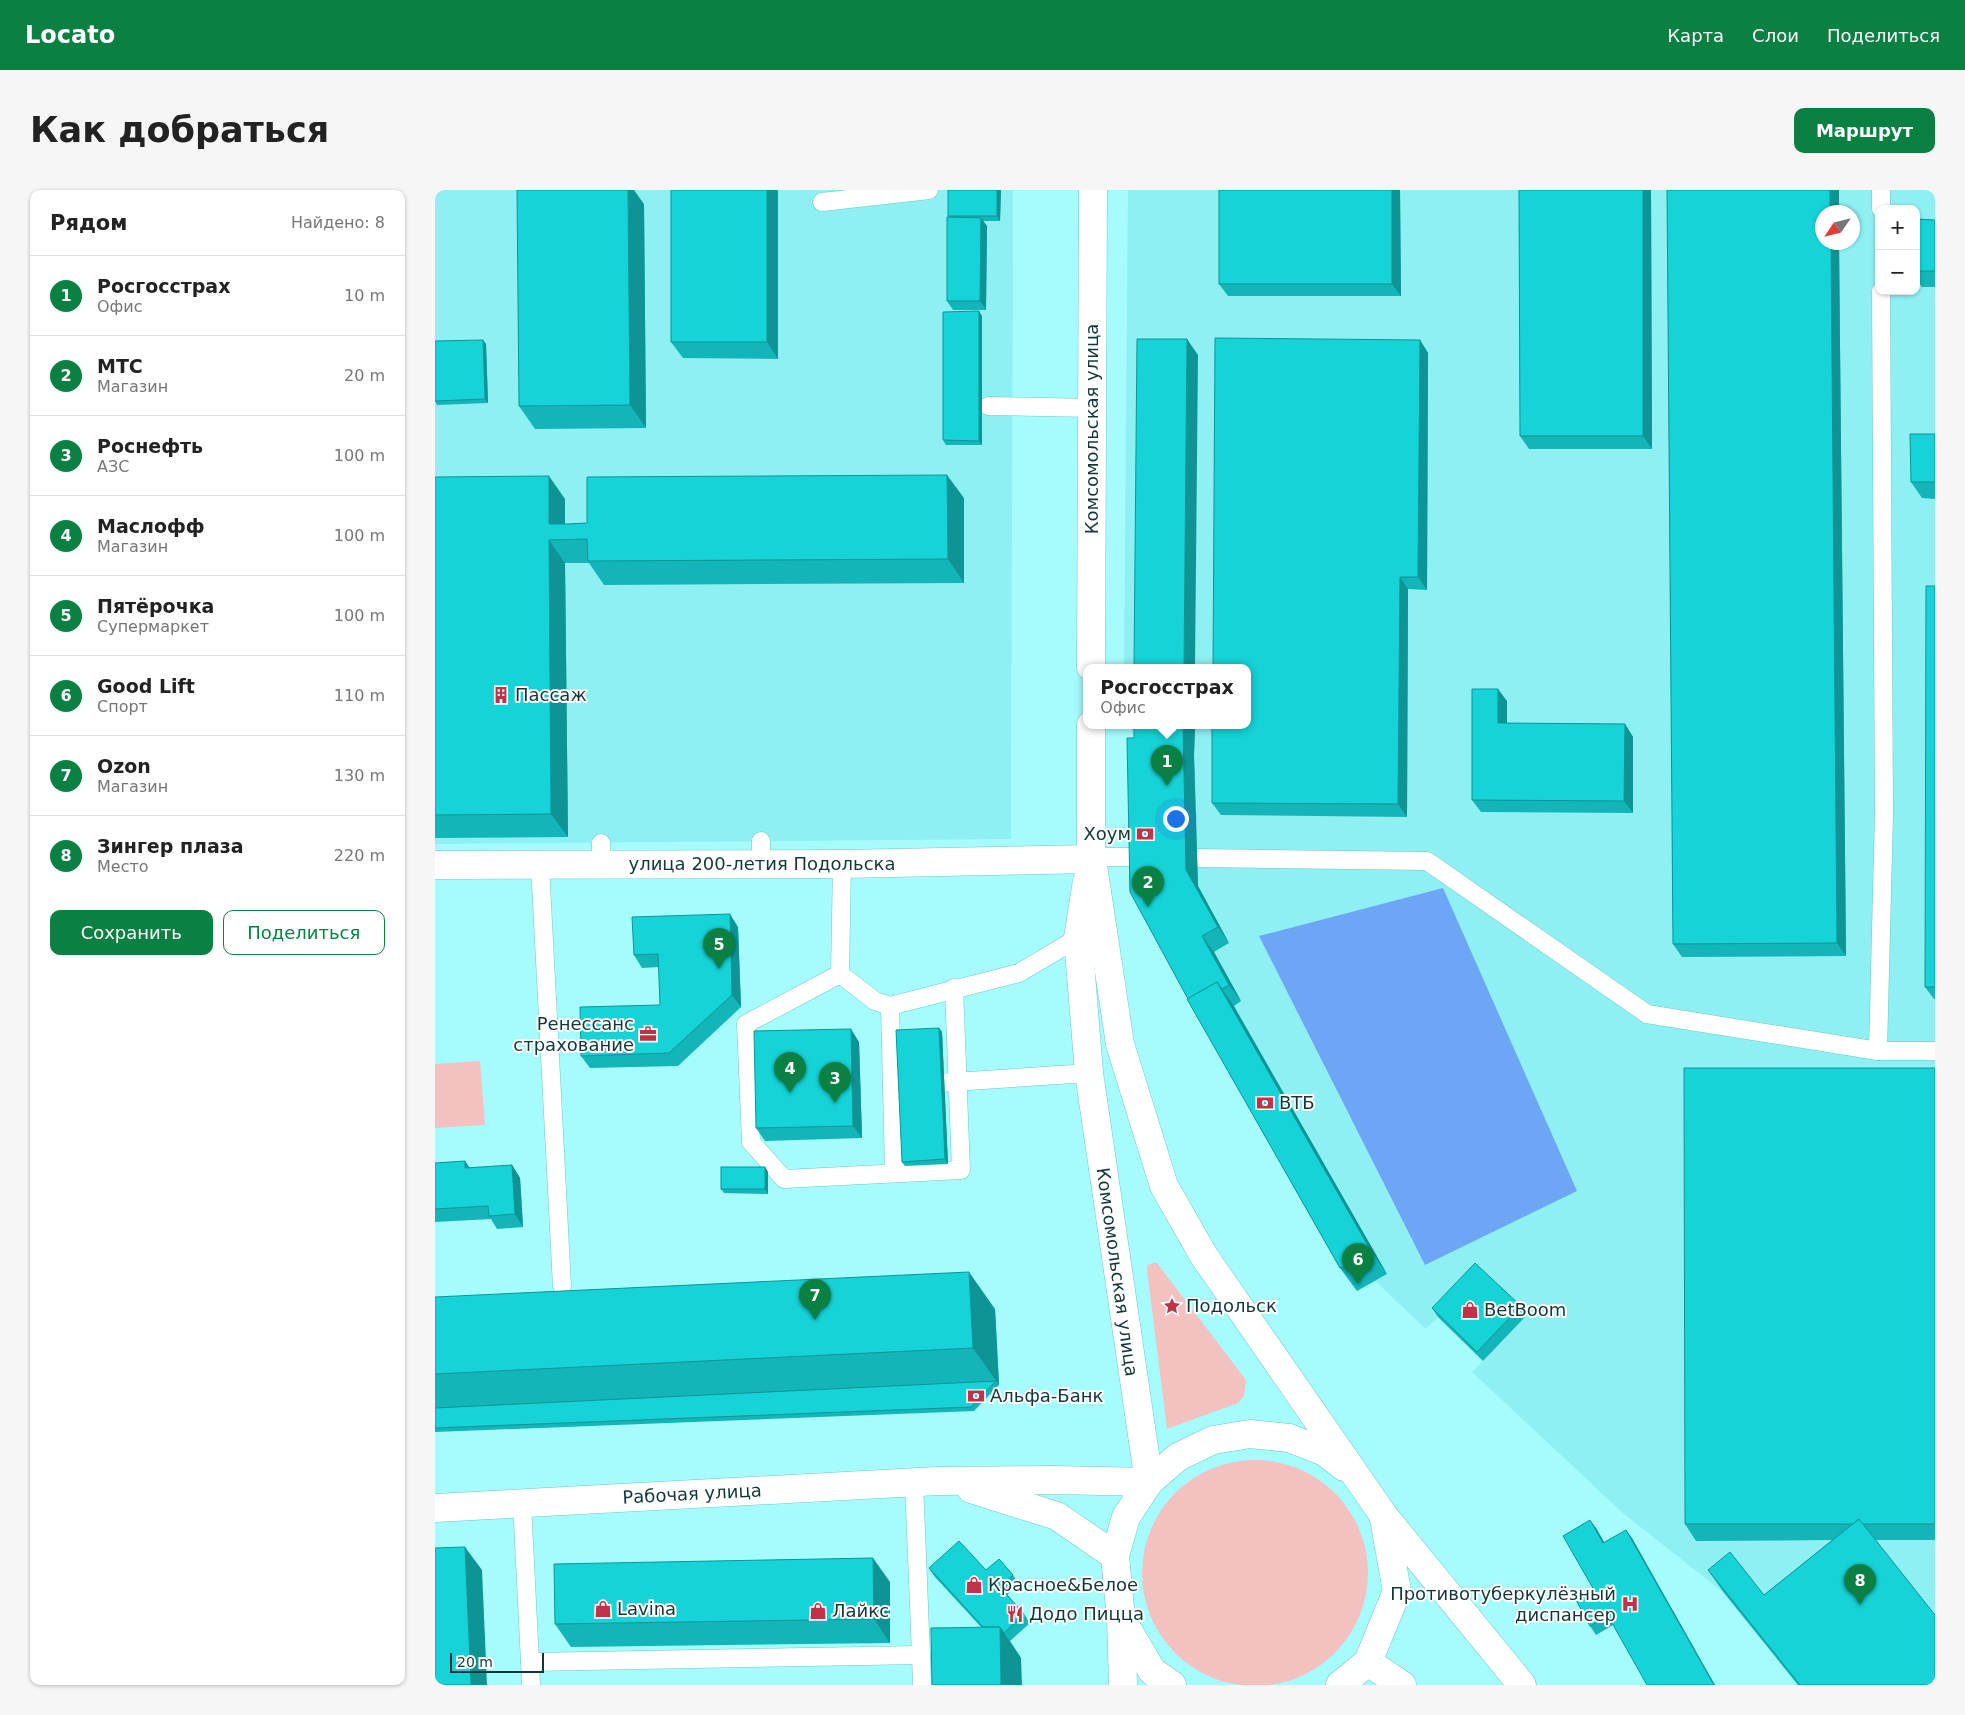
<!DOCTYPE html>
<html lang="ru">
<meta charset="utf-8">
<style>
body{margin:0;font-family:"DejaVu Sans",sans-serif;background:#f6f6f6;color:#222}
.controls{position:absolute;right:15px;top:15px;display:grid;overflow:hidden;border-radius:10px;box-shadow:0 1px 4px #0004}
.controls button{width:45px;height:45px;display:grid;place-items:center;padding:0;border:0;border-bottom:1px solid #e0e0e0;background:#fff;color:#222;font:25px sans-serif}
.compass{position:absolute;left:1380px;top:15px;width:45px;height:45px;border-radius:50%;background:#fff;box-shadow:0 1px 4px #0004;rotate:235deg}
.scale{position:absolute;left:15px;bottom:12px;width:94px;box-sizing:border-box;padding-left:5px;border:2px solid #123738;border-top:0;font-size:14px;line-height:18px;white-space:nowrap;color:#123738;-webkit-text-stroke:4px #fff;paint-order:stroke}
.you{position:absolute;left:740px;top:628px;width:18px;height:18px;margin:-12px;border:4px solid #fff;border-radius:50%;background:#1a73e8;box-shadow:0 0 0 8px #1a73e833}
.badge{display:grid;place-items:center;width:32px;height:32px;border-radius:50%;background:#0b8043;color:#fff;font-size:16px;font-weight:700}
.pin{position:absolute;translate:-50% -41px;filter:drop-shadow(0 1px 2px #0008)}
.pin::after{content:'';position:absolute;top:26px;width:18px;height:15px;background:inherit;clip-path:polygon(0 0,100% 0,50% 100%)}
.popup{position:absolute;left:648px;top:474px;width:168px;height:65px;box-sizing:border-box;display:grid;place-content:center;border-radius:10px;background:#fff;filter:drop-shadow(0 1px 4px #0005);font-size:16px;white-space:nowrap;color:#767676}
.popup b{font-size:19px;color:#222}
.popup::after{content:'';position:absolute;left:50%;top:100%;margin-left:-10px;border:10px solid transparent;border-top-color:#fff}
.list{margin:0;padding:0;list-style:none}
h2{display:flex;justify-content:space-between;align-items:center;height:65px;margin:0;padding:0 20px;font-size:21px}
h2 small{font-size:16px;font-weight:400;color:#767676}
.list li{display:grid;grid-template-columns:32px 1fr auto;gap:15px;align-items:center;box-sizing:border-box;height:80px;padding:0 20px;border-top:1px solid #e0e0e0}
.list b{display:block;font-size:19px;white-space:nowrap}
.list p{margin:0;font-size:16px;white-space:nowrap;color:#767676}
.list em{font-size:16px;font-style:normal;color:#767676}
.actions{display:flex;gap:10px;padding:15px 20px}
.actions a{flex:1;padding:11px 0;border:1px solid #0b8043;border-radius:10px;text-align:center;font-size:18px;color:#0b8043}
.actions .main{background:#0b8043;color:#fff}
.map{position:relative;flex:none;width:1500px;height:1495px;overflow:hidden;border-radius:10px}
header{display:flex;align-items:center;gap:30px;box-sizing:border-box;height:70px;padding:0 25px;background:#0b8043;color:#fff}
header strong{font-size:24px}
nav{display:flex;gap:28px;margin-inline-start:auto;font-size:18px}
.intro{display:flex;align-items:center;justify-content:space-between;box-sizing:border-box;height:120px;padding:0 30px}
h1{margin:0;font-size:35px}
.button{padding:12px 22px;border-radius:10px;background:#0b8043;color:#fff;font-size:18px;font-weight:700}
main{display:flex;gap:30px;padding:0 30px}
aside{flex:1;background:#fff;border-radius:10px;box-shadow:0 1px 4px #0004}
.map>svg:first-child{display:block}
.built{fill:#8ef0f2;fill-rule:evenodd}
.green{fill:#f4c1c1}
.water{fill:#6ea6f6}
.lines{fill:none;stroke-linecap:round;stroke-linejoin:round}
.service-casing{stroke:#71c6c8;stroke-width:19}
.minor-casing{stroke:#71c6c8;stroke-width:29}
.tertiary-casing{stroke:#71c6c8;stroke-width:29}
.secondary-casing{stroke:#71c6c8;stroke-width:29}
.service{stroke:#fff;stroke-width:18}
.minor{stroke:#fff;stroke-width:28}
.tertiary{stroke:#fff;stroke-width:28}
.secondary{stroke:#fff;stroke-width:28}
.wall{fill:#13b5b9}
.shaded-wall{fill:#0f9496}
.building{fill:#16d3d7;stroke:#0f9496}
.labels{text-anchor:middle;stroke-width:4;stroke-linejoin:round;paint-order:stroke}
.street-label{font-size:18px;fill:#123738;stroke:#fff}
.poi-label{font-size:18px;fill:#123738;stroke:#fff;text-anchor:start}
</style>
<header>
<strong>Locato</strong>
<nav><a>Карта</a><a>Слои</a><a>Поделиться</a></nav>
</header>
<div class="intro"><h1>Как добраться</h1><a class="button">Маршрут</a></div>
<main>
<aside>
<h2>Рядом<small>Найдено: 8</small></h2>
<ul class="list">
<li><span class="badge">1</span><div><b>Росгосстрах</b><p>Офис</p></div><em>10 m</em></li>
<li><span class="badge">2</span><div><b>МТС</b><p>Магазин</p></div><em>20 m</em></li>
<li><span class="badge">3</span><div><b>Роснефть</b><p>АЗС</p></div><em>100 m</em></li>
<li><span class="badge">4</span><div><b>Маслофф</b><p>Магазин</p></div><em>100 m</em></li>
<li><span class="badge">5</span><div><b>Пятёрочка</b><p>Супермаркет</p></div><em>100 m</em></li>
<li><span class="badge">6</span><div><b>Good Lift</b><p>Спорт</p></div><em>110 m</em></li>
<li><span class="badge">7</span><div><b>Ozon</b><p>Магазин</p></div><em>130 m</em></li>
<li><span class="badge">8</span><div><b>Зингер плаза</b><p>Место</p></div><em>220 m</em></li>
</ul>
<div class="actions"><a class="main">Сохранить</a><a>Поделиться</a></div>
</aside>
<div class="map">
<svg width="1500" height="1495" viewBox="0 0 1500 1495">
<rect width="100%" height="100%" fill="#a6fcfd"/>
<g class="built">
<path d="M 0,0 L 578,0 L 576,649 L 0,654 Z"/>
<path d="M 693,0 L 1500,0 L 1500,1428 L 1345,1428 L 1289,1403 L 1189,1324 L 1037,1182 L 1092,1125 L 1003,1127 L 991,1139 L 940,1091 L 952,1084 L 798,815 L 806,811 L 779,762 L 794,753 L 763,696 L 759,566 L 703,565 L 696,535 L 812,535 L 812,477 L 689,477 ZM 1444,19 L 1481,19 L 1481,101 L 1444,101 ZM 1388,22 L 1418,22 L 1418,52 L 1388,52 Z"/>
</g>
<g class="green">
<path d="M 45,871 L 50,935 L 0,938 L 0,874 Z"/>
<path d="M 718,1073 L 722,1073 L 811,1190 L 809,1206 L 803,1213 L 732,1239 L 712,1080 L 713,1075 Z"/>
<circle cx="820" cy="1383" r="113"/>
</g>
<path class="water" d="M 1008,698 L 1142,1001 L 990,1075 L 824,746 Z"/>
<g class="lines">
<g class="service-casing">
<g id="service">
<path d="M 1446,0 L 1446,19"/>
<path d="M 387,12 L 494,0"/>
<path d="M 553,216 L 657,218"/>
<path d="M 326,651 L 326,675"/>
<path d="M 166,653 L 166,675"/>
<path d="M 656,667 L 705,667"/>
<path d="M 762,668 L 992,671 L 1212,824 L 1443,861 L 1500,861"/>
<path d="M 105,675 L 127,1096"/>
<path d="M 405,784 L 311,834 L 316,952 L 349,989 L 526,980 L 519,798"/>
<path d="M 405,784 L 440,811 L 455,816 L 584,783 L 643,748"/>
<path d="M 405,784 L 407,674"/>
<path d="M 455,816 L 457,896 L 654,883"/>
<path d="M 1443,861 L 1449,622 L 1446,101"/>
<path d="M 457,896 L 459,983"/>
<path d="M 479,1292 L 486,1465"/>
<path d="M 87,1313 L 95,1472 L 486,1465 L 487,1495"/>
<path d="M 95,1472 L 96,1495"/>
</g>
</g>
<g class="minor-casing">
<path id="minor" d="M 0,675 L 407,674 L 655,669"/>
</g>
<g class="tertiary-casing">
<g id="tertiary">
<path d="M 536,1299 L 622,1326 L 680,1366"/>
<path d="M 0,1318 L 502,1291 L 620,1290 L 714,1292"/>
</g>
</g>
<g class="secondary-casing">
<g id="secondary">
<path d="M 656,477 L 658,0"/>
<path d="M 656,535 L 656,662 L 685,854 L 729,996 L 769,1066 L 949,1326 L 1087,1495"/>
<path d="M 652,691 L 643,748 L 654,883 L 714,1292"/>
<path d="M 687,1430 L 717,1481 L 737,1495"/>
<path d="M 933,1472 L 967,1495"/>
<path d="M 688,1495 L 686,1429 L 680,1366 L 691,1327 L 714,1292 L 743,1267 L 778,1250 L 815,1244 L 854,1248 L 890,1262 L 909,1277"/>
<path d="M 905,1495 L 933,1472 L 962,1401 L 949,1329"/>
</g>
</g>
<use href="#service" class="service"/>
<use href="#minor" class="minor"/>
<use href="#tertiary" class="tertiary"/>
<use href="#secondary" class="secondary"/>
</g>
<g class="wall">
<path d="M 236,0 L 342,0 L 343,1 L 343,169 L 248,168 L 236,152 Z"/>
<path d="M 566,0 L 565,31 L 548,31 L 552,36 L 551,120 L 518,120 L 512,111 L 514,27 L 513,26 Z"/>
<path d="M 965,0 L 966,106 L 793,106 L 784,94 Z"/>
<path d="M 1084,0 L 1216,0 L 1217,259 L 1094,259 L 1085,246 Z"/>
<path d="M 1232,0 L 1404,0 L 1404,22 L 1388,22 L 1388,52 L 1404,52 L 1411,766 L 1247,767 L 1238,754 Z"/>
<path d="M 209,14 L 211,238 L 100,239 L 84,216 Z"/>
<path d="M 1481,29 L 1500,30 L 1500,97 L 1487,97 L 1481,89 Z"/>
<path d="M 547,126 L 547,255 L 511,255 L 508,250 Z"/>
<path d="M 48,150 L 51,154 L 53,213 L 2,215 L 0,211 Z"/>
<path d="M 985,150 L 993,163 L 992,400 L 973,399 L 972,627 L 786,625 L 777,613 Z"/>
<path d="M 1500,244 L 1500,309 L 1487,308 L 1476,292 Z"/>
<path d="M 0,287 L 130,309 L 130,334 L 152,333 L 529,308 L 529,393 L 169,395 L 154,373 L 130,373 L 133,647 L 0,648 Z"/>
<path d="M 1500,396 L 1500,809 L 1499,809 L 1490,797 Z"/>
<path d="M 1072,511 L 1072,533 L 1190,534 L 1198,547 L 1198,623 L 1046,622 L 1037,610 Z"/>
<path d="M 699,535 L 760,535 L 759,565 L 763,696 L 794,753 L 779,762 L 806,811 L 799,816 L 952,1084 L 922,1101 L 905,1078 L 753,809 L 699,548 Z"/>
<path d="M 303,737 L 306,817 L 243,876 L 155,878 L 146,866 L 225,815 L 224,777 L 207,778 L 199,765 Z"/>
<path d="M 504,838 L 507,842 L 513,974 L 470,976 L 467,972 Z"/>
<path d="M 424,852 L 427,948 L 330,951 L 321,938 Z"/>
<path d="M 1500,878 L 1500,1350 L 1440,1350 L 1500,1495 L 1363,1495 L 1289,1403 L 1273,1380 L 1329,1405 L 1397,1350 L 1261,1351 L 1250,1334 Z"/>
<path d="M 30,971 L 34,978 L 77,975 L 85,988 L 88,1037 L 62,1039 L 56,1029 L 0,1032 L 0,973 Z"/>
<path d="M 330,977 L 333,982 L 333,1004 L 289,1003 L 286,999 Z"/>
<path d="M 0,1107 L 560,1119 L 564,1195 L 539,1221 L 0,1242 Z"/>
<path d="M 1086,1116 L 1092,1125 L 1048,1171 L 1003,1127 L 997,1118 Z"/>
<path d="M 1161,1338 L 1169,1352 L 1197,1348 L 1178,1435 L 1161,1445 L 1155,1436 L 1159,1400 Z"/>
<path d="M 494,1378 L 551,1380 L 578,1385 L 584,1394 L 572,1405 L 589,1424 L 595,1433 L 575,1451 L 586,1468 L 546,1437 L 500,1387 Z"/>
<path d="M 455,1392 L 455,1453 L 136,1457 L 120,1434 Z"/>
</g>
<g class="shaded-wall">
<path d="M 193,0 L 199,0 L 209,14 L 211,238 L 195,215 Z"/>
<path d="M 332,0 L 342,0 L 343,1 L 343,169 L 332,152 Z"/>
<path d="M 562,0 L 566,0 L 565,31 L 562,26 Z"/>
<path d="M 957,0 L 965,0 L 966,106 L 957,94 Z"/>
<path d="M 1208,0 L 1216,0 L 1217,259 L 1208,246 Z"/>
<rect x="1395" y="0" width="9" height="22"/>
<path d="M 546,28 L 552,36 L 551,120 L 545,111 Z"/>
<path d="M 1396,52 L 1404,52 L 1411,766 L 1402,753 Z"/>
<path d="M 544,121 L 547,126 L 547,255 L 544,251 Z"/>
<path d="M 752,149 L 763,165 L 760,477 L 749,477 Z"/>
<path d="M 48,150 L 51,154 L 53,213 L 50,209 Z"/>
<path d="M 985,150 L 993,163 L 992,400 L 983,387 Z"/>
<path d="M 512,285 L 529,308 L 529,393 L 513,369 Z"/>
<path d="M 114,286 L 130,309 L 130,350 L 114,334 Z"/>
<path d="M 114,350 L 130,373 L 133,647 L 116,624 Z"/>
<path d="M 965,387 L 973,399 L 972,627 L 963,614 Z"/>
<path d="M 1063,499 L 1072,511 L 1072,546 L 1063,533 Z"/>
<path d="M 1190,534 L 1198,547 L 1198,623 L 1189,611 Z"/>
<path d="M 748,535 L 760,535 L 759,565 L 763,696 L 794,753 L 783,737 L 751,680 Z"/>
<path d="M 295,724 L 303,737 L 306,817 L 297,805 Z"/>
<path d="M 767,746 L 779,762 L 806,811 L 794,795 Z"/>
<path d="M 782,792 L 798,815 L 952,1084 L 936,1061 Z"/>
<path d="M 504,838 L 507,842 L 513,974 L 510,969 Z"/>
<path d="M 416,839 L 424,852 L 427,948 L 418,936 Z"/>
<path d="M 30,971 L 38,983 L 30,978 Z"/>
<path d="M 77,975 L 85,988 L 88,1037 L 80,1024 Z"/>
<path d="M 330,977 L 333,982 L 333,1004 L 330,999 Z"/>
<path d="M 534,1082 L 560,1119 L 564,1195 L 538,1158 Z"/>
<path d="M 1155,1330 L 1161,1338 L 1174,1361 L 1168,1353 Z"/>
<path d="M 1191,1340 L 1197,1348 L 1280,1495 L 1279,1495 Z"/>
<path d="M 30,1357 L 47,1380 L 52,1495 L 36,1495 Z"/>
<path d="M 438,1368 L 455,1392 L 455,1453 L 439,1429 Z"/>
<path d="M 565,1437 L 586,1468 L 587,1495 L 566,1495 Z"/>
</g>
<g class="building">
<path d="M 82,0 L 193,0 L 195,215 L 84,216 Z"/>
<rect x="236" y="0" width="96" height="152"/>
<rect x="513" y="0" width="49" height="26"/>
<rect x="784" y="0" width="173" height="94"/>
<path d="M 1084,0 L 1208,0 L 1208,246 L 1085,246 Z"/>
<path d="M 1232,0 L 1395,0 L 1395,22 L 1388,22 L 1388,52 L 1396,52 L 1402,753 L 1238,754 Z"/>
<path d="M 512,27 L 546,28 L 545,111 L 512,111 Z"/>
<path d="M 1481,29 L 1500,30 L 1500,81 L 1481,81 Z"/>
<path d="M 544,121 L 544,251 L 508,250 L 508,122 Z"/>
<path d="M 780,148 L 985,150 L 983,387 L 965,387 L 963,614 L 777,613 L 777,535 L 812,535 L 812,477 L 778,477 Z"/>
<path d="M 702,149 L 752,149 L 749,477 L 699,477 Z"/>
<path d="M 48,150 L 50,209 L 0,211 L 0,151 Z"/>
<path d="M 1475,244 L 1500,244 L 1500,292 L 1476,292 Z"/>
<path d="M 512,285 L 513,369 L 153,371 L 152,349 L 114,350 L 116,624 L 0,625 L 0,287 L 114,286 L 114,334 L 133,334 L 152,333 L 152,287 Z"/>
<path d="M 1491,396 L 1500,396 L 1500,797 L 1490,797 Z"/>
<path d="M 1037,499 L 1063,499 L 1063,533 L 1190,534 L 1189,611 L 1037,610 Z"/>
<path d="M 699,535 L 748,535 L 751,680 L 783,737 L 767,746 L 794,795 L 787,799 L 782,792 L 753,809 L 695,702 L 692,548 L 699,548 Z"/>
<path d="M 295,724 L 297,805 L 234,863 L 146,866 L 145,817 L 225,815 L 223,764 L 199,765 L 197,727 Z"/>
<path d="M 782,792 L 936,1061 L 905,1078 L 752,809 Z"/>
<path d="M 504,838 L 510,969 L 467,972 L 461,840 Z"/>
<path d="M 416,839 L 418,936 L 321,938 L 319,841 Z"/>
<path d="M 1249,878 L 1500,878 L 1500,1334 L 1427,1334 L 1424,1329 L 1418,1334 L 1250,1334 Z"/>
<path d="M 30,971 L 30,978 L 77,975 L 80,1024 L 54,1026 L 53,1016 L 0,1019 L 0,973 Z"/>
<rect x="286" y="977" width="44" height="22"/>
<path d="M 1040,1073 L 1086,1116 L 1042,1162 L 997,1118 Z"/>
<path d="M 534,1082 L 538,1158 L 0,1184 L 0,1107 Z"/>
<path d="M 561,1191 L 536,1217 L 0,1238 L 0,1218 Z"/>
<path d="M 1424,1329 L 1500,1425 L 1500,1495 L 1365,1495 L 1273,1380 L 1295,1362 L 1329,1405 Z"/>
<path d="M 1155,1330 L 1168,1353 L 1191,1340 L 1279,1495 L 1212,1495 L 1173,1426 L 1155,1436 L 1141,1410 L 1159,1400 L 1128,1346 Z"/>
<path d="M 524,1351 L 551,1380 L 564,1369 L 578,1385 L 565,1397 L 589,1424 L 569,1443 L 565,1437 L 548,1437 L 494,1378 Z"/>
<path d="M 30,1357 L 36,1495 L 0,1495 L 0,1358 Z"/>
<path d="M 438,1368 L 439,1429 L 120,1434 L 119,1374 Z"/>
<path d="M 565,1437 L 566,1495 L 497,1495 L 496,1438 Z"/>
</g>
<defs>
<g id="building-bare" transform="scale(1.35)"><path d="M-4-6H4V6H1V3H-1V6H-4ZM-2.5-4.3h1.7v1.8h-1.7ZM.8-4.3h1.7v1.8H.8ZM-2.5-1h1.7V.8h-1.7ZM.8-1h1.7V.8H.8Z" fill="#c13147" stroke="#fff" stroke-width="2.5" paint-order="stroke"/></g>
<g id="bank-bare" transform="scale(1.35)"><path d="M-6-4H6V4H-6ZM0-2.3a2.3 2.3 0 1 0 0 4.6a2.3 2.3 0 1 0 0-4.6Z" fill="#c13147" stroke="#fff" stroke-width="2.5" paint-order="stroke"/></g>
<g id="office-bare" transform="scale(1.35)"><path d="M-6-3h4V-5.5h4V-3h4V5H-6ZM-1-4.5V-3h2v-1.5ZM-6 0V1H6V0Z" fill="#c13147" stroke="#fff" stroke-width="2.5" paint-order="stroke"/></g>
<g id="sight-bare" transform="scale(1.35)"><path d="M0-6L1.8-2.2L6-1.7L2.9 1.2L3.7 5.4L0 3.3L-3.7 5.4L-2.9 1.2L-6-1.7L-1.8-2.2Z" fill="#c13147" stroke="#fff" stroke-width="2.5" paint-order="stroke"/></g>
<g id="shop-bare" transform="scale(1.35)"><path d="M-5-2.5h2.3a2.7 3.5 0 0 1 5.4 0H5L5.5 6h-11ZM-1.5-2.5h3a1.5 2.3 0 0 0-3 0Z" fill="#c13147" stroke="#fff" stroke-width="2.5" paint-order="stroke"/></g>
<g id="hospital-bare" transform="scale(1.35)"><path d="M-5-5h3v3.5h4V-5h3V5h-3V1.5h-4V5h-3Z" fill="#c13147" stroke="#fff" stroke-width="2.5" paint-order="stroke"/></g>
<g id="restaurant-bare" transform="scale(1.35)"><path d="M-5-6h1v4h1v-4h1v4h1v-4h1v5L-1.5 .5V6h-2V.5L-5-1ZM5-6V6H3V1.5H1.5Q1.5-4 5-6Z" fill="#c13147" stroke="#fff" stroke-width="2.5" paint-order="stroke"/></g>
</defs>
<g fill-rule="evenodd">
<use href="#building-bare" x="66" y="505"/>
<use href="#bank-bare" x="710" y="644"/>
<use href="#office-bare" x="213" y="844"/>
<use href="#bank-bare" x="830" y="913"/>
<use href="#sight-bare" x="737" y="1116"/>
<use href="#shop-bare" x="1035" y="1120"/>
<use href="#bank-bare" x="541" y="1206"/>
<use href="#shop-bare" x="539" y="1395"/>
<use href="#hospital-bare" x="1195" y="1414"/>
<use href="#shop-bare" x="168" y="1419"/>
<use href="#shop-bare" x="383" y="1421"/>
<use href="#restaurant-bare" x="580" y="1424"/>
</g>
<g class="labels">
<g class="street-label">
<text transform="translate(657 239) rotate(-90)" y="6">Комсомольская улица</text>
<text x="327" y="680">улица 200-летия Подольска</text>
<text transform="translate(682 1082) rotate(82)" y="6">Комсомольская улица</text>
<text transform="translate(257 1304) rotate(-3)" y="6">Рабочая улица</text>
</g>
<g class="poi-label">
<text x="80" y="511">Пассаж</text>
<text x="696" y="650" text-anchor="end">Хоум</text>
<text x="199" y="840" text-anchor="end">Ренессанс<tspan x="199" dy="21">страхование</tspan></text>
<text x="844" y="919">ВТБ</text>
<text x="751" y="1122">Подольск</text>
<text x="1049" y="1126">BetBoom</text>
<text x="555" y="1212">Альфа-Банк</text>
<text x="553" y="1401">Красное&amp;Белое</text>
<text x="1181" y="1410" text-anchor="end">Противотуберкулёзный<tspan x="1181" dy="21">диспансер</tspan></text>
<text x="182" y="1425">Lavina</text>
<text x="397" y="1427">Лайкс</text>
<text x="594" y="1430">Додо Пицца</text>
</g>
</g>
</svg>
<div class="controls">
<button>+</button>
<button>−</button>
</div>
<svg class="compass" viewBox="-18 -18 36 36"><path d="M0-13l5 13h-10z" fill="#e53935"/><path d="M0 13l5-13h-10z" fill="#767676"/></svg>
<div class="scale">20 m</div>
<div class="you"></div>
<div class="pin badge" style="left:732px;top:596px">1</div>
<div class="popup"><b>Росгосстрах</b>Офис</div>
<div class="pin badge" style="left:713px;top:717px">2</div>
<div class="pin badge" style="left:400px;top:913px">3</div>
<div class="pin badge" style="left:355px;top:903px">4</div>
<div class="pin badge" style="left:284px;top:779px">5</div>
<div class="pin badge" style="left:923px;top:1094px">6</div>
<div class="pin badge" style="left:380px;top:1130px">7</div>
<div class="pin badge" style="left:1425px;top:1415px">8</div>
</div>
</main>
